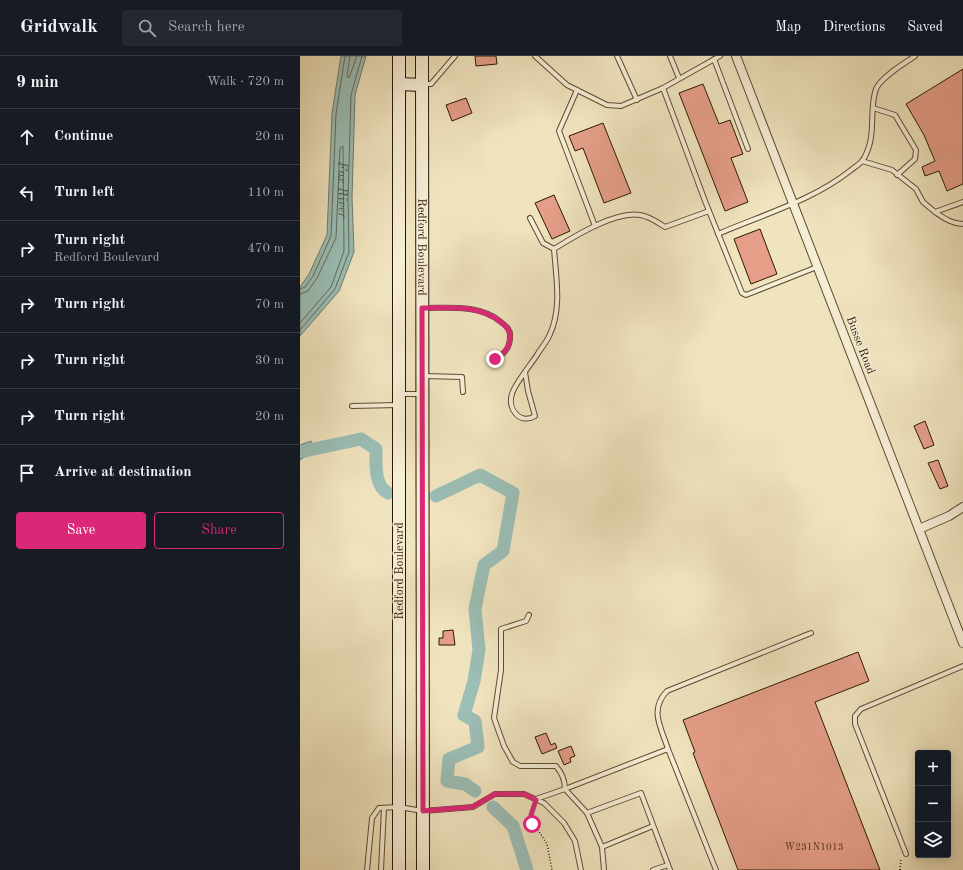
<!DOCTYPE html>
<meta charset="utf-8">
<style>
body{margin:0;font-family:"Old Standard TT",serif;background:#242831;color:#f1f3f6}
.controls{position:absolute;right:12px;bottom:12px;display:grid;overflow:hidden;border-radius:4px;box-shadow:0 2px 10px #0003}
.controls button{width:36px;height:36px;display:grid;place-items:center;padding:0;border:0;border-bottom:1px solid #363941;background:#171b24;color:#f1f3f6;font:20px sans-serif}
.stop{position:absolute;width:12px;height:12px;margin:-9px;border:3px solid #db2777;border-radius:50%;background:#fff}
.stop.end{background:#db2777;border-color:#fff;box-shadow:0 1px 4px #0008}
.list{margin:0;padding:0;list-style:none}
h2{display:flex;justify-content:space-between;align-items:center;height:52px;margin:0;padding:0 16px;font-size:17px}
h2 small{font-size:13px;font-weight:400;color:#9ea1a6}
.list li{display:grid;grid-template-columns:26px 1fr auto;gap:12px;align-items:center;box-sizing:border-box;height:56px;padding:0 16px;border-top:1px solid #363941}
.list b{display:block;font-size:15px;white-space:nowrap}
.list p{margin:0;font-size:13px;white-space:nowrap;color:#9ea1a6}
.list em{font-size:13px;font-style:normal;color:#9ea1a6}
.actions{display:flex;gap:8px;padding:12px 16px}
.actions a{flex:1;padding:9px 0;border:1px solid #db2777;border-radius:4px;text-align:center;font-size:14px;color:#db2777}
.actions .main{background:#db2777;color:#fff}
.icon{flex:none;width:22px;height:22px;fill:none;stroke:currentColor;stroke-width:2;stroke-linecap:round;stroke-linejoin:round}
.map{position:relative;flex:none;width:663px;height:814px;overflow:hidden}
header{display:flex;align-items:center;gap:24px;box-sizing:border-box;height:56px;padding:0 20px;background:#171b24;border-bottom:1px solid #363941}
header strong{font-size:19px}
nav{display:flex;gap:22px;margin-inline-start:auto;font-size:14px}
.search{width:280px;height:36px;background:#242831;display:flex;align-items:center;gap:10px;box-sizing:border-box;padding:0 14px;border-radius:4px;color:#9ea1a6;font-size:15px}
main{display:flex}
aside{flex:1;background:#171b24}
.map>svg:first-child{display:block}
.water{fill:#9bbeb6;stroke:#6f7c6e}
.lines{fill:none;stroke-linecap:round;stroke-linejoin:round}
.shore{stroke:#646b5c;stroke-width:1}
.river{stroke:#9bbeb6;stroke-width:13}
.building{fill:#e59e88;stroke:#2c1803}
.service-casing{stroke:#5d4b32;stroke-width:6}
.minor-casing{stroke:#5d4b32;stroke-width:10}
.secondary-casing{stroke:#2c1803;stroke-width:14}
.path{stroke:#2c1803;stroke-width:1.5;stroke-dasharray:1 2;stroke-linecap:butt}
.service{stroke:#f5edd5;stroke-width:4}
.minor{stroke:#f5edd5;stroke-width:8}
.secondary{stroke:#f5edd5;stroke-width:12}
.route{stroke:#db2777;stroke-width:5}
.labels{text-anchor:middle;stroke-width:3;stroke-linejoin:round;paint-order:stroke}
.number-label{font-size:10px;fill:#5a3a24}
.street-label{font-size:12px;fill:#2c1803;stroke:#f5edd5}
.water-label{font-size:13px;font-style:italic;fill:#535242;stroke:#f5edd5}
</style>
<header>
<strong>Gridwalk</strong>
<div class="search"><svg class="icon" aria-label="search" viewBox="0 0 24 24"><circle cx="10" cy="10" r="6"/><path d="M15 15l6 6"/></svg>Search here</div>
<nav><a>Map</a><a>Directions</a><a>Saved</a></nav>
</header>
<main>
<aside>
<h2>9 min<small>Walk · 720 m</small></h2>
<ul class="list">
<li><svg class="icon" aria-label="ahead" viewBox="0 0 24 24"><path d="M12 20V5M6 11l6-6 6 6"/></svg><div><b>Continue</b></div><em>20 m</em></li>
<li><svg class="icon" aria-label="left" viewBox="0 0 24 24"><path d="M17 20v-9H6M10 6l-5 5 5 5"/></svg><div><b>Turn left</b></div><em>110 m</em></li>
<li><svg class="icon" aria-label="right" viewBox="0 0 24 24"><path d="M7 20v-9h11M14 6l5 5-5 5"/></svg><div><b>Turn right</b><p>Redford Boulevard</p></div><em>470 m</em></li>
<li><svg class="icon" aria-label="right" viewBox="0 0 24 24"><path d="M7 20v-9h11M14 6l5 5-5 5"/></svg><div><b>Turn right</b></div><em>70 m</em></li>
<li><svg class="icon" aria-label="right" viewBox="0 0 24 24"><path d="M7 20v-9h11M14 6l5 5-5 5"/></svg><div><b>Turn right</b></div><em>30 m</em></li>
<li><svg class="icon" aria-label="right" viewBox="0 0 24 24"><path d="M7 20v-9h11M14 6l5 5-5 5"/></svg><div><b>Turn right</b></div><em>20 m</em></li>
<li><svg class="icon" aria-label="arrive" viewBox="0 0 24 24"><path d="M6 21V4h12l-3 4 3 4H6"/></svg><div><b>Arrive at destination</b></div></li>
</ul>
<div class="actions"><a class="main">Save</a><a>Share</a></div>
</aside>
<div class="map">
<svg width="663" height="814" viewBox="0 0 663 814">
<rect width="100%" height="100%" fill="#f0e4bf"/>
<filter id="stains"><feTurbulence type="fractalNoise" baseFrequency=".005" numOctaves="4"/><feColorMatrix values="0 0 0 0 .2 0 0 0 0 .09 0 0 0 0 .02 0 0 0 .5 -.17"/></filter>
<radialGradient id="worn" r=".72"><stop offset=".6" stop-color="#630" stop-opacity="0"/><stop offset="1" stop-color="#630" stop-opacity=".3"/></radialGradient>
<g class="water">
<path d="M 41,0 L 66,0 L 55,39 L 52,142 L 54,196 L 39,235 L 0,280 L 0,231 L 9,218 L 27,179 L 32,57 Z"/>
<path d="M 11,385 L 13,396 L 0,404 L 0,389 Z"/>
</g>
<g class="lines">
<g class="shore">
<path d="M 50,0 L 47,20 L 49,22 L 57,0"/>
<path d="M 0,233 L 5,231 L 13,220 L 31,180 L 36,58 L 45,0"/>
<path id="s1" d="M 0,238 L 8,235 L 17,222 L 36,182 L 40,92 L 43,90 L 44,195 L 31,231 L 0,267"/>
<path d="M 0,274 L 35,233 L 49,196 L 48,142 L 51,39 L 62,0"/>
</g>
<g class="river">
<path d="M 0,396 L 61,383 L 76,393 C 76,407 74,430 88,437"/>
<path d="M 136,440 L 180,419 L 213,437 L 203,495 L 184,509 L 175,553 L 179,594 L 174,625 L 164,659 L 175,665 L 178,691 L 149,703 L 147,725 L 165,728 L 175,735"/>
<path d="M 193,751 L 213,770 L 227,814"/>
</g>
</g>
<g class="building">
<path d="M 175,0 L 196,0 L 197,8 L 176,10 Z"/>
<path d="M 663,13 L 663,128 L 647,135 L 639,115 L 625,120 L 622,111 L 635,105 L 624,79 L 606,48 Z"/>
<path d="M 403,28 L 419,68 L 430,64 L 443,98 L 431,102 L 448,146 L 425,155 L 379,37 Z"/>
<path d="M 166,42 L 172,57 L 152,65 L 146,49 Z"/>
<path d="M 303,67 L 331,137 L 304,147 L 283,92 L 275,95 L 269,80 Z"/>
<path d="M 254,139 L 270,175 L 252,183 L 235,147 Z"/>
<path d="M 460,173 L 477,218 L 451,228 L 434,183 Z"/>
<path d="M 625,365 L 634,389 L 624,393 L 614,370 Z"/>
<path d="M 638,404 L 648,430 L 640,433 L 628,407 Z"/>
<path d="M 153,574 L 155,589 L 139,589 L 139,582 L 143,582 L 143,575 Z"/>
<path d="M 558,596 L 569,625 L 515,646 L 580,814 L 438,814 L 393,697 L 395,696 L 383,664 Z"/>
<path d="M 246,677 L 251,689 L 255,687 L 257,692 L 242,698 L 235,681 Z"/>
<path d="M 271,690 L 275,700 L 270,702 L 271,706 L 264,709 L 258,695 Z"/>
</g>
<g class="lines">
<g class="service-casing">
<g id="service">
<path d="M 235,0 L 267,29 L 307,49 L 321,50 L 363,32 L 405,145 L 442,237 L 446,239 L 517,211"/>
<path d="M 317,0 L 337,44"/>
<path d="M 370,0 L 379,22"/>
<path d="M 414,3 L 448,93"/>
<path d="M 124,28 L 131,28 L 155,0"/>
<path d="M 363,32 L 420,0"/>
<path d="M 277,34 L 259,75 L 295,170"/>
<path d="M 573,52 L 595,59 L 616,94 L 615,103 L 597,119"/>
<path d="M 562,105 L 592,114 L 616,133 L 623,146 L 635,156 L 663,146"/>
<path d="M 635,156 C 644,162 652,168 663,168"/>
<path d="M 230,162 L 243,187 L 254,193 C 275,180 315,155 340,159 C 349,160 357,166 365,171 L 409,155"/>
<path d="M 418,178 C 462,159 514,144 551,114 C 555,111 560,108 563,104 C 578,79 568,56 576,33 C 581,21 605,7 615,0"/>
<path d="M 123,252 C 149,252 180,248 201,266 C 206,270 211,274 210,281 C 210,291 204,299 195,303"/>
<path d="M 225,316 L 228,335 L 235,360 C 220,369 207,353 212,338 C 214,329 231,308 237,299 C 241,292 247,286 250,278 C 262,252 256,221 254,193"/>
<path d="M 123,320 L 162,321 L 163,336"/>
<path d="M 101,338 L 120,338"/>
<path d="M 52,350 L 98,349"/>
<path d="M 229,559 L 226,565 L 201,573 L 201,614 L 194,662 L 204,690 L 213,706 L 220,710 L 256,710 C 262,717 265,724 265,733 L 236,743"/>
<path d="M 368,693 C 361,671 349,654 367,635 L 511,577"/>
<path d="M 287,757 L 302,791 L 304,814"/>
<path d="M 302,791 L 353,770"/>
<path d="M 606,798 L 555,668 L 555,660 L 561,653 L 663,610"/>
<path d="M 67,814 L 72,762 L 79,752 L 99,751 L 123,755 L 173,751 L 195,738 L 224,738 L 244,747 L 264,767 L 275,785 L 281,814"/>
<path d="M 81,814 L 84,752"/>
<path d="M 353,814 L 368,809"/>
<path d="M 370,814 L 341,737 L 287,757 L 265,733 L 368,693 L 416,814"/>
</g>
</g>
<g class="minor-casing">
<g id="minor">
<path d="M 436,0 L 663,587"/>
<path d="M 619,473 L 649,460 L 663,451"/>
</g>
</g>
<g class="secondary-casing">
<g id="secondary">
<path d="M 99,0 L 99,814"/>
<path id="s2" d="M 122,0 L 123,814"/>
<path d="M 99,28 L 122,29"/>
</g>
</g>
<g class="path">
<path d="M 234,749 L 231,763 L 247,788 L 252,814"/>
<path d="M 600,814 L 601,802"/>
</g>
<use href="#service" class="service"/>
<use href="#minor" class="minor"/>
<use href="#secondary" class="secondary"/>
</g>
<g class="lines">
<path class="route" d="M 195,303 C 203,299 210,291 210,282 C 211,275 207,271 202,267 C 180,248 150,252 122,252 L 123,755 L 172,751 L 195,738 L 224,738 L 236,744 L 231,759 L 232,768"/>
</g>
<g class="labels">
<g class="number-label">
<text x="514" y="794">W231N1013</text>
</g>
<g class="street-label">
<text dy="4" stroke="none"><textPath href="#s2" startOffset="191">Redford Boulevard</textPath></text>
<text transform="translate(561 289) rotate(69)" y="4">Busse Road</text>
<text transform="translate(99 515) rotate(-90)" y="4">Redford Boulevard</text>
</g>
<g class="water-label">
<text dy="5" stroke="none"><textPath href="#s1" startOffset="206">Fox River</textPath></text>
</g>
</g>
<rect width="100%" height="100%" filter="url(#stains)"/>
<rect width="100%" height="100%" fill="url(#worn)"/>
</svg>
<div class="controls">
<button>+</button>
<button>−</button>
<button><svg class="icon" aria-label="layers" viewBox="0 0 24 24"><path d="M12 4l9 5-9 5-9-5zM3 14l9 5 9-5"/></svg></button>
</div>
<div class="stop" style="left:232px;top:768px"></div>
<div class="stop end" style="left:195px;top:303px"></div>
</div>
</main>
